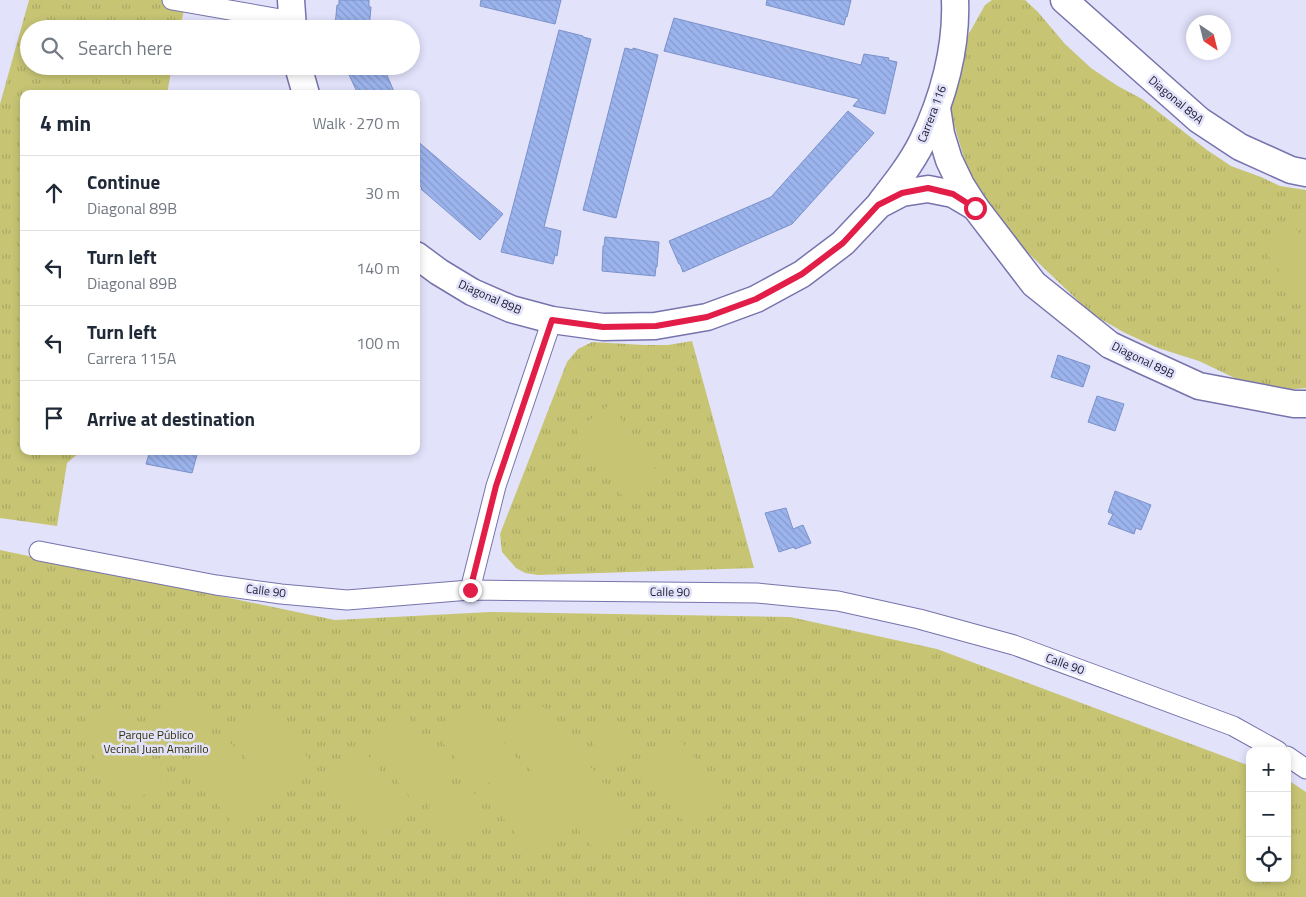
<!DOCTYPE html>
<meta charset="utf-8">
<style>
body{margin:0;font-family:"Titillium Web",sans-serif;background:#f2f2f3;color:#1f2937}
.controls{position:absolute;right:15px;bottom:15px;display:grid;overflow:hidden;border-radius:10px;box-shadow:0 2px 8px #0003}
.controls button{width:45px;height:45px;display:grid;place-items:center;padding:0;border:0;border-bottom:1px solid #e0e1e3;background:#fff;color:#1f2937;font:25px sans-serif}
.compass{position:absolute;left:1186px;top:15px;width:45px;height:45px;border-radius:50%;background:#fff;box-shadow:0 2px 8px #0003;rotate:145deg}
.stop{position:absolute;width:15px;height:15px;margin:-11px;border:4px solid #e11d48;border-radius:50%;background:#fff}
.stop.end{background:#e11d48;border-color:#fff;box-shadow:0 1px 5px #0008}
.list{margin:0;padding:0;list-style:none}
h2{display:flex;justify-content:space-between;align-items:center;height:65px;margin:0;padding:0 20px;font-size:21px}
h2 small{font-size:16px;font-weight:400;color:#747a83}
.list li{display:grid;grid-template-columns:32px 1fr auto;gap:15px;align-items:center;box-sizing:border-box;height:75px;padding:0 20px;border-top:1px solid #e0e1e3}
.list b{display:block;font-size:19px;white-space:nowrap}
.list p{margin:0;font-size:16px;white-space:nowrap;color:#747a83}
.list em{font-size:16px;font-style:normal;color:#747a83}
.icon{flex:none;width:28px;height:28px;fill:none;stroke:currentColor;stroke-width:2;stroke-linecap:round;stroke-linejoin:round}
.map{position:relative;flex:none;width:1306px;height:897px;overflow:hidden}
.search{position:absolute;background:#fff;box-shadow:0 2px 8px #0003;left:20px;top:20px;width:400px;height:55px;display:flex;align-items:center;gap:12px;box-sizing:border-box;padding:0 18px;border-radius:28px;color:#747a83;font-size:19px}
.panel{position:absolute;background:#fff;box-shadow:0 2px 8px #0003;left:20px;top:90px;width:400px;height:365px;border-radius:10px}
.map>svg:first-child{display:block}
.grass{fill:url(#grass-tufts)}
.garden{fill:#c7c574}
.building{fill:url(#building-back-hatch);stroke:#7b91c9}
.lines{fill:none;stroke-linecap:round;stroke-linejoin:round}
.street-casing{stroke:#7773ac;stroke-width:21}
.secondary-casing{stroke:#7773ac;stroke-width:29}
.street{stroke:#fff;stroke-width:19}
.secondary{stroke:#fff;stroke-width:26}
.route{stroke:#e11d48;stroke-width:6}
.labels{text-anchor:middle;stroke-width:5;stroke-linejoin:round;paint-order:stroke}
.street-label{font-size:12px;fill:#1c1a31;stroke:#e2e2fb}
.park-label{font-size:12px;fill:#323108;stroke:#e2e2fb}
</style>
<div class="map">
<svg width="1306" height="897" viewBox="0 0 1306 897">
<defs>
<pattern id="grass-tufts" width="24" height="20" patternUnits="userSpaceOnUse" patternTransform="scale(1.25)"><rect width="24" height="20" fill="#c7c574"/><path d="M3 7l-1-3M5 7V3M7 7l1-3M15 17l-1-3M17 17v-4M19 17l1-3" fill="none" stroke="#aaa965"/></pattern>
<pattern id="building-back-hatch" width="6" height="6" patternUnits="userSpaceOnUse" patternTransform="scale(1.25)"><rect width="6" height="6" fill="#9cb4ed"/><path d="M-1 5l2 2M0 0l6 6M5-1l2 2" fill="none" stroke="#869acc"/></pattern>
</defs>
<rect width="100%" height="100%" fill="#e2e2fb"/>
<g class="grass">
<path d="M 29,0 L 186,0 L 180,29 L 29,29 L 29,66 L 172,66 L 167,94 L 24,94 L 24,451 L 81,451 L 67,463 L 57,526 L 0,518 L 0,104 Z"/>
<path d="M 992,0 L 1025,0 L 1038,12 L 1065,44 L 1091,68 L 1116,85 L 1142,99 L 1207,150 L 1231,166 L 1261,177 L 1280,186 L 1306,190 L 1306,388 L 1284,390 L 1243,382 L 1199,361 L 1158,348 L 1125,333 L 1092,314 L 1024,249 L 996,218 L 967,168 L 950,111 L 957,73 L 967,37 L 985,5 Z"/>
<path d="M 692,341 L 754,568 L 538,575 L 525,573 L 516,568 L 502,552 L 500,534 L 567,362 L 578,349 L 592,342 L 644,345 L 668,345 Z"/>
<path d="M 0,550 L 335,620 L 490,612 L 790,617 L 937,649 L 1250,766 L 1250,878 L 1287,878 L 1287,780 L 1288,780 L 1306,792 L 1306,897 L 0,897 Z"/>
</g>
<g class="garden">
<path d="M 1289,220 L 1306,242 L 1306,302 L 1304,304 L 1259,243 Z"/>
<path d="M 611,404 L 663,481 L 628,504 L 576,430 Z"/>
<path d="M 536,698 L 584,758 L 545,788 L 498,728 Z"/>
<path d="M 471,700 L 518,760 L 480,790 L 433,730 Z"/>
<circle cx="187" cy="726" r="25"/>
<path d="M 268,708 L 316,768 L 278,798 L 230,738 Z"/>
<path d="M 117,709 L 162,784 L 124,807 L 80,732 Z"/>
<path d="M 404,712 L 452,772 L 414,802 L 366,742 Z"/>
<circle cx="614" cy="745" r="20"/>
<path d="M 677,736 L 729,802 L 691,831 L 639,765 Z"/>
<path d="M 228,740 L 276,800 L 238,830 L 190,770 Z"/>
<path d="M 363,749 L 410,809 L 373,839 L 325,779 Z"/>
<path d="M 585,760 L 633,820 L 595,850 L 547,790 Z"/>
<path d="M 521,763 L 569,823 L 531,853 L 483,793 Z"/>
<circle cx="455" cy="811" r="26"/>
</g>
<g class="building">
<path d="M 339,0 L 369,0 L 369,7 L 371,7 L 369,29 L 343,29 L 344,27 L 335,26 L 337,5 L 339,5 Z"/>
<path d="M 481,0 L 561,0 L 555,24 L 480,6 Z"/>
<path d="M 767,0 L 851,0 L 847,17 L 846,16 L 844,25 L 766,5 Z"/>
<path d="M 674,18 L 861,65 L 864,54 L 889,58 L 888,60 L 897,62 L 885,114 L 853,106 L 859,99 L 664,51 Z"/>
<path d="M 559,30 L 583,36 L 583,37 L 591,39 L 544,227 L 561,231 L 557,256 L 555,255 L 553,264 L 501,252 Z"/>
<path d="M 625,48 L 633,50 L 633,48 L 658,55 L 616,218 L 583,210 Z"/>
<path d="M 345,66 L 383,66 L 395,94 L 358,94 Z"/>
<path d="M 848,111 L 874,133 L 792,224 L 683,272 L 680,264 L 679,264 L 669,241 L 771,197 Z"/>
<path d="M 416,140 L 503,214 L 480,240 L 421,189 L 422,188 L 416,182 Z"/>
<path d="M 605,237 L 659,242 L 657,267 L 656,267 L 655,276 L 602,271 L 603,246 L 604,246 Z"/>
<path d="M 1058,355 L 1090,366 L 1083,387 L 1051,377 Z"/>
<path d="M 1097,396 L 1124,404 L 1115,431 L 1088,422 Z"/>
<path d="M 150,451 L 198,451 L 192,473 L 146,464 Z"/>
<path d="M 1115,491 L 1151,505 L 1141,530 L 1136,528 L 1134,534 L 1108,524 L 1113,514 L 1108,512 Z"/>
<path d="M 786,508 L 793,529 L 803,525 L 811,543 L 795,549 L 794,547 L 779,552 L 765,513 Z"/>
</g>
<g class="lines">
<g class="street-casing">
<g id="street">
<path d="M 172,0 L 292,21"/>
<path d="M 39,551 L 216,585 L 281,594 L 347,600 L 470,590 L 757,593 L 838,601 L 919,619 L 1014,645 L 1233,726 L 1278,751"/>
<path d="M 470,590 L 496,486 L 552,320"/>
<path d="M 1287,756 L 1306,769"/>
</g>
</g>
<g class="secondary-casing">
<g id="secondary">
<path d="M 291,0 L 293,29"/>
<path d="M 1064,0 L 1199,120 L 1240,147 L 1291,170 L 1306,173"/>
<path d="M 298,66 L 306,94"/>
<path d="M 937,108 L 941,134 L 949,160 L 961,185 L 975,207 L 1034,284 L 1110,345 L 1142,360 L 1199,386 L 1294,404 L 1306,404"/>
<path d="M 881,202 C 896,183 911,164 922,142 C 943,99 957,48 955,0"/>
<path d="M 416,255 L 439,272 L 472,292 L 511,309 L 552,320 L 603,327 L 655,326 L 707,317 L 756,299 L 802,274 L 843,243 L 879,205 L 902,193 L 928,189 L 953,194 L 975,207"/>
</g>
</g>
<use href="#street" class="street"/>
<use href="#secondary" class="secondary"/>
</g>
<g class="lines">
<path class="route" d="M 470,590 L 496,486 L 552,320 L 603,327 L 656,326 L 707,317 L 756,299 L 802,274 L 843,243 L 878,205 L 902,193 L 928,188 L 953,194 L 975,208"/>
</g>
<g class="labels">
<g class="street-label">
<text transform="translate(1176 100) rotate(40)" y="4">Diagonal 89A</text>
<text transform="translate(932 114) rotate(-69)" y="4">Carrera 116</text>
<text transform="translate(490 297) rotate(24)" y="4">Diagonal 89B</text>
<text transform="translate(1143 360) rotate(26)" y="4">Diagonal 89B</text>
<text transform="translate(266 591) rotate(7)" y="4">Calle 90</text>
<text transform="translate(670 592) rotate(1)" y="4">Calle 90</text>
<text transform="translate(1065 664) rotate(20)" y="4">Calle 90</text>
</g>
<g class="park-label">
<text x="156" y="739">Parque Público<tspan x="156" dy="14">Vecinal Juan Amarillo</tspan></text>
</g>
</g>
</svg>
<div class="controls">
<button>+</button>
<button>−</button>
<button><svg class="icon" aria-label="locate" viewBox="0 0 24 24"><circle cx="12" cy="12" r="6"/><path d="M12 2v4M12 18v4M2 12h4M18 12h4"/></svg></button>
</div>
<svg class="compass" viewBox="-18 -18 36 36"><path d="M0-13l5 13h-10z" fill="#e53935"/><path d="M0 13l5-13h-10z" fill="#747a83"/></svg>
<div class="stop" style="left:975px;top:208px"></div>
<div class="stop end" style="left:470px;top:590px"></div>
<div class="search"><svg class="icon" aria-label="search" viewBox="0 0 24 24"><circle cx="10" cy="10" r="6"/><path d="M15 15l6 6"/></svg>Search here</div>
<section class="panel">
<h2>4 min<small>Walk · 270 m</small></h2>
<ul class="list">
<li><svg class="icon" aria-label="ahead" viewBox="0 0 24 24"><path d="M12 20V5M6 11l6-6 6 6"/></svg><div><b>Continue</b><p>Diagonal 89B</p></div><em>30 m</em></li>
<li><svg class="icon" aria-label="left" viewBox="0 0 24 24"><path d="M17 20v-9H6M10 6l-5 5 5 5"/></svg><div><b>Turn left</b><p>Diagonal 89B</p></div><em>140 m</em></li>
<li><svg class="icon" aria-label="left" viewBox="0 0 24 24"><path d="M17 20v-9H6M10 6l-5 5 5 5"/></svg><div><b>Turn left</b><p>Carrera 115A</p></div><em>100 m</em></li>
<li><svg class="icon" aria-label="arrive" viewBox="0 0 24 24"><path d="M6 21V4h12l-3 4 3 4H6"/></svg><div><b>Arrive at destination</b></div></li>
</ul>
</section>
</div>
